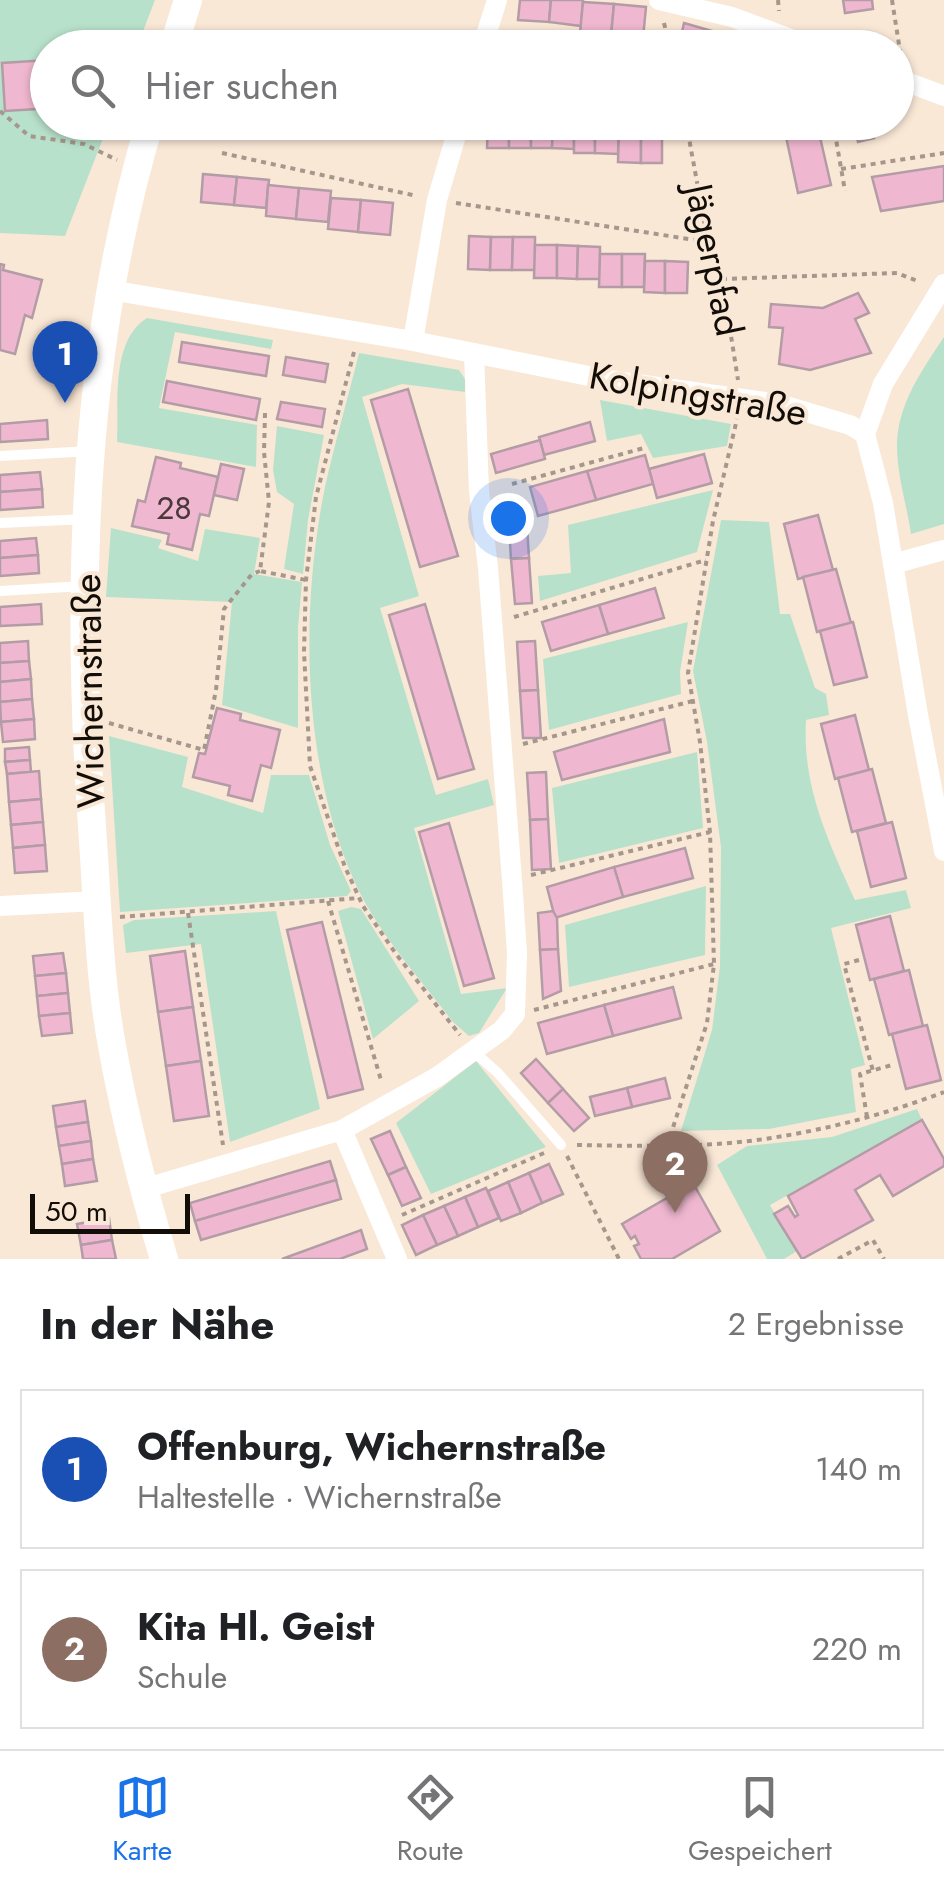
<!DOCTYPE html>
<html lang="de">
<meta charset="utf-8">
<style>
body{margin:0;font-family:Jost,sans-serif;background:#f6f6f6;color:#202124}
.scale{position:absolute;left:30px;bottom:25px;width:160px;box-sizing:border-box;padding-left:10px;border:5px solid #130d08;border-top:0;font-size:28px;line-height:35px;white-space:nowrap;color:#130d08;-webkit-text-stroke:8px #fae8d7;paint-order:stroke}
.you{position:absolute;left:508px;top:518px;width:35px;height:35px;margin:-25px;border:8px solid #fff;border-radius:50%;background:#1a73e8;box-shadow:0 0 0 15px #1a73e833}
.badge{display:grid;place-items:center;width:65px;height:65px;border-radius:50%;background:#1a73e8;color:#fff;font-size:32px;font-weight:700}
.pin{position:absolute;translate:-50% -82px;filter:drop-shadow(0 2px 5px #0008)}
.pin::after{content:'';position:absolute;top:52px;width:35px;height:30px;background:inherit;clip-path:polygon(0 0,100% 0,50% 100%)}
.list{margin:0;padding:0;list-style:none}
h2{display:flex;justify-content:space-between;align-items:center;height:130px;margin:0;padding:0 40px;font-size:42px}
h2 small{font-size:32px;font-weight:400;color:#757577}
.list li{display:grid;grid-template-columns:65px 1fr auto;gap:30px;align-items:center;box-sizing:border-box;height:160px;margin:0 20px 20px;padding:0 20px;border:2px solid #e0e0e0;border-radius:0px}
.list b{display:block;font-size:38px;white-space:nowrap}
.list p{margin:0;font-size:32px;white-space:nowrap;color:#757577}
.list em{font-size:32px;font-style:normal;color:#757577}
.icon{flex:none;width:55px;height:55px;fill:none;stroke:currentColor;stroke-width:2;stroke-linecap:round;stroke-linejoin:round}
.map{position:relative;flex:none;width:944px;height:1259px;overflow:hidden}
.search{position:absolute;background:#fff;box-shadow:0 2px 8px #0004;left:30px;right:30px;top:30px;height:110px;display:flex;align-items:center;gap:25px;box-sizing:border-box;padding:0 35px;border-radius:55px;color:#757577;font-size:38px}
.sheet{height:490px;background:#fff}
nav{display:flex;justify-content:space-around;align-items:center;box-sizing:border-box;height:140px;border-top:2px solid #e0e0e0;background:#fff;font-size:28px;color:#757577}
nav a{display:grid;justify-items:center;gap:5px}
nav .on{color:#1a73e8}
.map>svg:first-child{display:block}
.green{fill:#b8e1cb}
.building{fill:#f0b8d0;stroke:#b39ca5;stroke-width:2.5}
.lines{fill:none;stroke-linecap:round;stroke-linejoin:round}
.path{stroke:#a5978b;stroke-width:4;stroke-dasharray:5 5;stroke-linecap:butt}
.lane{stroke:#fff;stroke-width:10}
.street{stroke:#fff;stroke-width:20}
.secondary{stroke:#fff;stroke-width:28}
.labels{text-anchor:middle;stroke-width:8;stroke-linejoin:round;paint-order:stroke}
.number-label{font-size:32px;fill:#4a383a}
.street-label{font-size:38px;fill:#130d08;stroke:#fae8d7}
</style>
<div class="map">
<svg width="944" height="1259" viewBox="0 0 944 1259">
<rect width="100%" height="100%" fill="#fae8d7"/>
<g class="green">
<path d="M 0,0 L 155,0 L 137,47 L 48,48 L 48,122 L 109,123 L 65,236 L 0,233 Z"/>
<path d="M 147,318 L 273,340 L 271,349 L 175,332 L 159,408 L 257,425 L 256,467 L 117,442 C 119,404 110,341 147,318 Z"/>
<path d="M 944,337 L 944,524 L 911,534 C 907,506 897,475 897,446 C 897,405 922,370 944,337 Z"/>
<path d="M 359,353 L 459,370 L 465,379 L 465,392 L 402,384 L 362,397 L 419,596 L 380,608 L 436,795 L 488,779 L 494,805 L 414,828 L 461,994 L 507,988 L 479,1033 L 469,1036 L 453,1022 C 419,977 375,930 353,878 C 302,762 300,609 325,487 C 335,442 348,398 359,353 Z"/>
<path d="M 600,400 L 731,424 L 727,446 L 653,458 L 641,434 L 607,441 Z"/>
<path d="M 277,426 L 324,435 L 308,520 L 303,574 L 284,569 L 294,504 L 277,492 L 273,470 Z"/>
<path d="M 713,490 L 697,552 L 540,601 L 538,576 L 571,573 L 568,525 Z"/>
<path d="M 721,520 L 769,522 L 780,614 L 790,614 L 815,688 L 826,694 L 829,715 L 806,720 C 802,786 828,841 855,900 L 906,890 L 911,908 L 831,928 L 865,1065 L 851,1069 L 856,1112 L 769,1129 L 681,1131 L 712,1030 L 720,966 L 721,847 L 707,742 L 693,671 Z"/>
<path d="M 111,528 L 162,540 L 158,548 L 198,561 L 205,529 L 260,538 L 254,574 L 302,582 L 298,628 L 298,728 L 222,705 L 232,602 L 106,597 Z"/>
<path d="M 688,622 L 680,672 L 681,694 L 549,730 L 543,659 Z"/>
<path d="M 109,736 L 188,757 L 182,787 L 263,813 L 271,775 L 309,775 L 330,845 L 351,891 L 347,896 L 120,912 Z"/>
<path d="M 697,752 L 703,828 L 559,863 L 552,788 Z"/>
<path d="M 706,886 L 705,955 L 569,987 L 565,925 Z"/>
<path d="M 351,907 L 361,909 L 419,1001 L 373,1039 L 338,911 Z"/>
<path d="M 276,911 L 320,1109 L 230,1142 L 201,944 L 126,953 L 123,925 L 134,920 Z"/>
<path d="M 476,1061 L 546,1147 L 431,1194 L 396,1123 Z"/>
<path d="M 917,1109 L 922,1120 L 770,1205 L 797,1251 L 784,1259 L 767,1259 L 717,1165 L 747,1146 L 832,1137 Z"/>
</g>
<g class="building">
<path d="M 520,0 L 551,0 L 549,22 L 518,20 Z"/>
<path d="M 551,0 L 583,0 L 581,26 L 549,22 Z"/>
<path d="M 843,0 L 872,0 L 873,9 L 845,13 Z"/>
<path d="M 583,2 L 614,4 L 611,36 L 580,33 Z"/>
<path d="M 614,4 L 646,7 L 643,38 L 611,36 Z"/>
<path d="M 684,23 L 750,42 L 749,48 L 679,45 Z"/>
<path d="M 48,60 L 48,93 L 36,94 L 37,109 L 5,111 L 2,63 Z"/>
<path d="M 488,122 L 509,122 L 509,148 L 487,148 Z"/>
<rect x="509" y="122" width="22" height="26"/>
<path d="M 531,122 L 553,122 L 552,148 L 531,148 Z"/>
<path d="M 553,122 L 574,122 L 574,149 L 552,148 Z"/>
<rect x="574" y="122" width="21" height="31"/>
<path d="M 595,122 L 619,123 L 618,154 L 595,153 Z"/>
<path d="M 853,122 L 870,122 L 874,138 L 858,142 Z"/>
<path d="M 817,124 L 831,185 L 798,193 L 785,132 Z"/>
<path d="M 619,129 L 641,130 L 641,163 L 618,162 Z"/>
<rect x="641" y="130" width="21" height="33"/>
<path d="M 944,166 L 944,201 L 881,211 L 872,177 Z"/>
<path d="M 203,174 L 237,177 L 234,205 L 201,202 Z"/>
<path d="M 237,177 L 269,180 L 266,208 L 234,205 Z"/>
<path d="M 268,185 L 299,188 L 296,219 L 266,216 Z"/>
<path d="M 299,188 L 331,191 L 328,222 L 296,219 Z"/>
<path d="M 331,198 L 361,200 L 358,232 L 328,229 Z"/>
<path d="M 361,200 L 393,203 L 390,235 L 358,232 Z"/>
<path d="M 469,236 L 491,237 L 490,270 L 468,269 Z"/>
<path d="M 491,237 L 513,237 L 512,270 L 490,270 Z"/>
<path d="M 513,237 L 535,237 L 535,270 L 512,270 Z"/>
<path d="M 535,245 L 557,245 L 557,278 L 534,278 Z"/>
<path d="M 557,245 L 578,246 L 577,279 L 557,278 Z"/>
<path d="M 578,246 L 600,247 L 600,279 L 577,279 Z"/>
<path d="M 600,254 L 622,254 L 622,287 L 599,287 Z"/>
<path d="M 622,254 L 645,254 L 644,287 L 622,287 Z"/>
<path d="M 645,261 L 665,261 L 665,293 L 644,292 Z"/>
<path d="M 665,261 L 688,262 L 687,293 L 665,293 Z"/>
<path d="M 0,264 L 4,265 L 3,270 L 42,280 L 32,318 L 25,315 L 15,354 L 0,350 Z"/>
<path d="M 858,293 L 869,313 L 855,319 L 871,353 L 810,370 L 779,364 L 783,328 L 769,327 L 771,304 L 823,308 Z"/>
<path d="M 182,342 L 269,356 L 266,376 L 179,362 Z"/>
<path d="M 286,357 L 328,364 L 325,382 L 283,375 Z"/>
<path d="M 167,381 L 260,399 L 256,420 L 163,402 Z"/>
<path d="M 408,389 L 458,556 L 420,567 L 371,400 Z"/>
<path d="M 281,402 L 325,409 L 322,427 L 277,419 Z"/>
<path d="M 47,420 L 48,439 L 0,442 L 0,424 Z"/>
<path d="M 590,422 L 595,441 L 544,455 L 539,437 Z"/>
<path d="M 540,440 L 545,459 L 496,473 L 491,454 Z"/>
<path d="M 704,454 L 712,483 L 657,498 L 649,469 Z"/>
<path d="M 645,455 L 653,484 L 596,500 L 587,471 Z"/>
<path d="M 156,457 L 181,463 L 180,468 L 218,477 L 209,516 L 200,514 L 192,550 L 167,544 L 169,534 L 132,526 L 138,500 L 145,502 Z"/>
<path d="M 221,464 L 244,469 L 237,500 L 214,495 Z"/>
<path d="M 587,471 L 596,500 L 538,516 L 530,487 Z"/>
<path d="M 40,472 L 42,489 L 0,492 L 0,475 Z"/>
<path d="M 42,489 L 43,507 L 0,510 L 0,492 Z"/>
<path d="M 526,510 L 529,558 L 511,559 L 508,511 Z"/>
<path d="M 818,515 L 833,570 L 798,579 L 784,524 Z"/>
<path d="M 36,538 L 38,555 L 0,558 L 0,541 Z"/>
<path d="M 38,555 L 39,573 L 0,576 L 0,558 Z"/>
<path d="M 529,558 L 532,603 L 515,604 L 511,559 Z"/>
<path d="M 836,569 L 851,623 L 817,632 L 803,577 Z"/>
<path d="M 655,588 L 664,618 L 608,634 L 599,605 Z"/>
<path d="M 41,604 L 42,624 L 0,626 L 0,607 Z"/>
<path d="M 425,604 L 474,769 L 438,779 L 389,615 Z"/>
<path d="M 599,605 L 608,634 L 551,651 L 542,622 Z"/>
<path d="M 853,622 L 867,677 L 834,685 L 820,631 Z"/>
<path d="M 28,641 L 29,661 L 0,663 L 0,643 Z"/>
<path d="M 535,641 L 538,690 L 520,691 L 517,642 Z"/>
<path d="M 29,661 L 31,679 L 0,682 L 0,663 Z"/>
<path d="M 31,679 L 32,699 L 0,702 L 0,682 Z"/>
<path d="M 538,690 L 541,738 L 523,738 L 520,691 Z"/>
<path d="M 32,699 L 34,719 L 1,722 L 0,702 Z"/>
<path d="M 217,708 L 241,714 L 240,720 L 280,730 L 271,768 L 261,765 L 252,801 L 228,795 L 230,786 L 193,777 L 199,753 L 205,754 Z"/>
<path d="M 855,715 L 869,770 L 835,779 L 821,724 Z"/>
<path d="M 34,719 L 35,739 L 3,742 L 1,722 Z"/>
<path d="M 664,719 L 670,752 L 562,780 L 554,752 Z"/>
<path d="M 29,747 L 30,760 L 5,762 L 5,749 Z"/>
<path d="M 30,760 L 31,772 L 7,774 L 5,762 Z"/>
<path d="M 872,769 L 886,823 L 852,832 L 838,778 Z"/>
<path d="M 39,771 L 41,799 L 9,802 L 7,774 Z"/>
<path d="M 546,772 L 548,819 L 530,820 L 527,773 Z"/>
<path d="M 41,799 L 43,822 L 11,825 L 9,802 Z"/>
<path d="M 548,819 L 551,869 L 532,870 L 530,820 Z"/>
<path d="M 43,822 L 45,845 L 13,848 L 11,825 Z"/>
<path d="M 892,822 L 906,878 L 871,887 L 857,831 Z"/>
<path d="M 449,823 L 494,978 L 464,986 L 419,832 Z"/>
<path d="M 45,845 L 47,871 L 15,873 L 13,848 Z"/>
<path d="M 685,848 L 693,878 L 623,897 L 614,867 Z"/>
<path d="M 614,867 L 623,897 L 555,918 L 547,887 Z"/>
<path d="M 553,911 L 557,918 L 558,949 L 540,950 L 538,913 Z"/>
<path d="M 890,916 L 904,971 L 870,980 L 856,925 Z"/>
<path d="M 322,922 L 363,1089 L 328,1098 L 287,930 Z"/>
<path d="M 558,949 L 561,991 L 543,999 L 540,950 Z"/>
<path d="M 185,951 L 193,1007 L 158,1012 L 150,956 Z"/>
<path d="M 63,953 L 66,973 L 35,976 L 33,956 Z"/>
<path d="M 909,970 L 923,1026 L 889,1035 L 874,979 Z"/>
<path d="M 66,973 L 68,993 L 37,996 L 35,976 Z"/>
<path d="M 673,987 L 681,1018 L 613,1036 L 604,1005 Z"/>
<path d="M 68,993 L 70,1013 L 39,1016 L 37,996 Z"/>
<path d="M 604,1005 L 613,1036 L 547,1054 L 538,1023 Z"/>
<path d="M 193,1007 L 201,1061 L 166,1066 L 158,1012 Z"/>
<path d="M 70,1013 L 72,1033 L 42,1036 L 39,1016 Z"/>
<path d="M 927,1025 L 941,1080 L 906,1089 L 892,1034 Z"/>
<path d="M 536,1059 L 563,1089 L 548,1103 L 521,1073 Z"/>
<path d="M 201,1061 L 209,1116 L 174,1121 L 166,1066 Z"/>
<path d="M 665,1078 L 670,1098 L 632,1107 L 627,1088 Z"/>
<path d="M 627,1088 L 632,1107 L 595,1116 L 590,1097 Z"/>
<path d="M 563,1089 L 589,1118 L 574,1131 L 548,1103 Z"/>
<path d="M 85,1101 L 88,1122 L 56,1127 L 53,1106 Z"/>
<path d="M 922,1120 L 944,1159 L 944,1166 L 893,1196 L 880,1175 L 855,1190 L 873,1220 L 802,1259 L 774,1214 L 788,1206 L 795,1217 L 798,1215 L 788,1196 Z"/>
<path d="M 88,1122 L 91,1141 L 59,1146 L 56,1127 Z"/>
<path d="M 390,1131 L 406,1167 L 388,1175 L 371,1139 Z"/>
<path d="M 91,1141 L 93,1159 L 62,1164 L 59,1146 Z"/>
<path d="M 93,1159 L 97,1181 L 65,1186 L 62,1164 Z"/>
<path d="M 330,1161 L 336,1180 L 195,1221 L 190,1203 Z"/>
<path d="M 549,1164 L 563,1194 L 542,1203 L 529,1173 Z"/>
<path d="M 406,1167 L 421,1198 L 402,1206 L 388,1175 Z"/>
<path d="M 529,1173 L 542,1203 L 521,1213 L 508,1182 Z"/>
<path d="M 336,1180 L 341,1199 L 201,1240 L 195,1221 Z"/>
<path d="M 508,1182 L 521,1213 L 501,1221 L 488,1191 Z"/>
<path d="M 693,1183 L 720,1231 L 672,1259 L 641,1259 L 634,1246 L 639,1244 L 635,1236 L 631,1239 L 622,1224 L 667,1198 L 670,1203 L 677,1199 L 674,1194 Z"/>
<path d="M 486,1188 L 499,1218 L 478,1227 L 465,1197 Z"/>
<path d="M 465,1197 L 478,1227 L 458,1236 L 444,1206 Z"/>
<path d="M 444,1206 L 458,1236 L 437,1245 L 423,1215 Z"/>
<path d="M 423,1215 L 437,1245 L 416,1255 L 402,1225 Z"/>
<path d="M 109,1218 L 112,1240 L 81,1245 L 77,1224 Z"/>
<path d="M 361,1230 L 367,1249 L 340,1259 L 282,1259 Z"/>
<path d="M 112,1240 L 116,1259 L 83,1259 L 81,1245 Z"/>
</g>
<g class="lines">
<g class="path">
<path d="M 778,0 L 779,11"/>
<path d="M 892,0 L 901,57"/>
<path d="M 664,23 L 670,48"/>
<path d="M 277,32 L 349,48"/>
<path d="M 0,111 L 29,136 L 84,144 L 117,160"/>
<path d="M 686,122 L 708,242 L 722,279 L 738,380"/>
<path d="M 833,122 L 845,191"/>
<path d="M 222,153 L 417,196"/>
<path d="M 841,169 L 944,153"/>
<path d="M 456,203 L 708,242"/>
<path d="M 722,279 L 897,273 L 920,282"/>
<path d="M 354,352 L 316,497 L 306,580 L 304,652 L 310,766 L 345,867 L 363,906 L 396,954 L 460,1035"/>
<path d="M 265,413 L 264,452 L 269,502 L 260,571 L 306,580"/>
<path d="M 512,484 L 644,448"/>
<path d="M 514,617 L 706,560"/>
<path d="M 109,723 L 204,750 L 216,690 L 224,609 L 252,574 L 260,571"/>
<path d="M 523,744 L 693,701"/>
<path d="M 531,875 L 710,832"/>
<path d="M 328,901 L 381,1080"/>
<path d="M 188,913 L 223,1145"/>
<path d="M 120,917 L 359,898"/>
<path d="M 859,960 L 844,964 L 873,1071"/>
<path d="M 534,1010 L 714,964"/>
<path d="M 867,1117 L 860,1074 L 892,1065"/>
<path d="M 577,1145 C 641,1146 708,1148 771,1138 C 830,1129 889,1113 944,1092"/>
<path d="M 667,1146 L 707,1023 L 714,964 L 710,832 L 700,742 L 688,673 L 713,521 L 737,419"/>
<path d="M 567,1156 L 619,1259"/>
<path d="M 402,1215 L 544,1153"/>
<path d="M 838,1259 L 873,1240 L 884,1259"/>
</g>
<g class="lane">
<path d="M 0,456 L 91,451"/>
<path d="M 0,523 L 87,519"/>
<path d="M 0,591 L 83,586"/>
<path d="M 473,1051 L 498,1073 L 561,1145"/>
</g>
<g class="street">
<path d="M 659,0 L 732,17 L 815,48"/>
<path d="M 482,48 L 497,0"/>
<path d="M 896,78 L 944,96"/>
<path d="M 110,290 L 413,341 L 609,380 L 779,404 L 850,425 L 865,434 L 883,503 L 918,715 L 944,851"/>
<path d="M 413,341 L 437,200 L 460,122"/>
<path d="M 865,434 L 883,384 L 944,284"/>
<path d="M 893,564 L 944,550"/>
<path d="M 0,906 L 97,901"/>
<path d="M 342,1130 L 437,1077 L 502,1030 L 515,1014 L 517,953 L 512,880 L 488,568 L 479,491 L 474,353"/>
<path d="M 143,1189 L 342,1130 L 397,1259"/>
</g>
<g class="secondary">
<path d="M 173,48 L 188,0"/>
<path d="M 150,122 C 83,345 76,582 91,812 C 97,889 98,970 112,1046 C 125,1118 143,1189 164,1259"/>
</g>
</g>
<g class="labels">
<g class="number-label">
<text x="174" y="519">28</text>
</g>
<g class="street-label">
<text transform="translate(714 260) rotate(78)" y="13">Jägerpfad</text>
<text transform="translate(698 394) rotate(10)" y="13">Kolpingstraße</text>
<text transform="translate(89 691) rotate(-91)" y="13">Wichernstraße</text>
</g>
</g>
</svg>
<div class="scale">50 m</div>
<div class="you"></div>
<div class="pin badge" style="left:65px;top:403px;background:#1a4fb4">1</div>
<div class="pin badge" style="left:675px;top:1213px;background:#8d6e63">2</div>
<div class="search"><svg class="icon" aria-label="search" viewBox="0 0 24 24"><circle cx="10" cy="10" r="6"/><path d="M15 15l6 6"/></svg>Hier suchen</div>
</div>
<section class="sheet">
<h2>In der Nähe<small>2 Ergebnisse</small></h2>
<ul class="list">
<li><span class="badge" style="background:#1a4fb4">1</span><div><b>Offenburg, Wichernstraße</b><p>Haltestelle · Wichernstraße</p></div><em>140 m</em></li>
<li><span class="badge" style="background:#8d6e63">2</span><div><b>Kita Hl. Geist</b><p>Schule</p></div><em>220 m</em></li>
</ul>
</section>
<nav>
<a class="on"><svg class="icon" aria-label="map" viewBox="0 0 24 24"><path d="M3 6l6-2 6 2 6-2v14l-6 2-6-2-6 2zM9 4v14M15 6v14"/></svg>Karte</a>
<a><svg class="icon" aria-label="directions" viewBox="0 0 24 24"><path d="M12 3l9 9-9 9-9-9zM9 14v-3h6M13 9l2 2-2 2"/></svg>Route</a>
<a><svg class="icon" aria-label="saved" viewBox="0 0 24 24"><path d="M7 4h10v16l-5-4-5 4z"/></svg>Gespeichert</a>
</nav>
